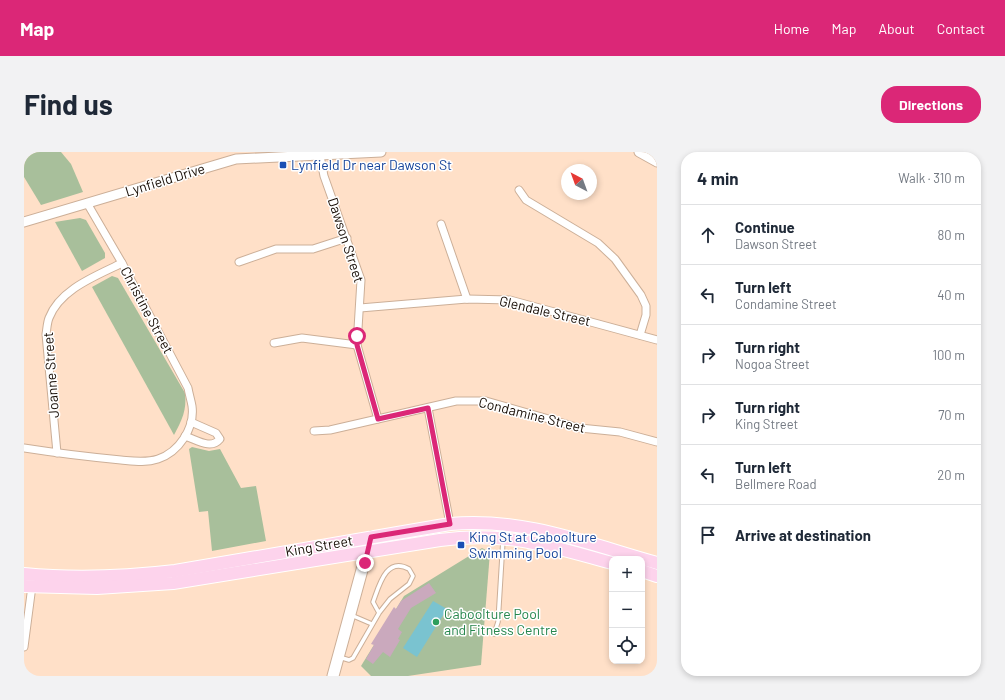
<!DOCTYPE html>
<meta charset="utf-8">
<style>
body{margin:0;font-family:Barlow,sans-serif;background:#f2f2f3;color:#1f2937}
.controls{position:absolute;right:12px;bottom:12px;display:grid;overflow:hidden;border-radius:8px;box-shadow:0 2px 6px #0003}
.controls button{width:36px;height:36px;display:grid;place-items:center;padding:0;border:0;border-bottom:1px solid #e0e1e3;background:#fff;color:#1f2937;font:20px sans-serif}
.compass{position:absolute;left:537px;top:12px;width:36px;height:36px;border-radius:50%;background:#fff;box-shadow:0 2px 6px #0003;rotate:319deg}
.stop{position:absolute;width:12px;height:12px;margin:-9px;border:3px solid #db2777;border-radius:50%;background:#fff}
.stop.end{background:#db2777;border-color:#fff;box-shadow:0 1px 4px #0008}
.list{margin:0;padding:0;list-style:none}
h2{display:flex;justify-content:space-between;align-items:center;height:52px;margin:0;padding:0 16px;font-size:17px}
h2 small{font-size:13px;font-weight:400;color:#747a83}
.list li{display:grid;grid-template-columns:26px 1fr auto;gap:12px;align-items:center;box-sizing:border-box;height:60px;padding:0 16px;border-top:1px solid #e0e1e3}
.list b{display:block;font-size:15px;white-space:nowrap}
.list p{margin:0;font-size:13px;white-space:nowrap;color:#747a83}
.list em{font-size:13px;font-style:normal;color:#747a83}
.icon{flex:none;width:22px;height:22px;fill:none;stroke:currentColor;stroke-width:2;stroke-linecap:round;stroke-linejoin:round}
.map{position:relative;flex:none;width:633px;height:524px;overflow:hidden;border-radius:16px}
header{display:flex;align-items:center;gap:24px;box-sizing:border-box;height:56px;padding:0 20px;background:#db2777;color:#fff}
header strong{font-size:19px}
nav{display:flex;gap:22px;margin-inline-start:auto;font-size:14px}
.intro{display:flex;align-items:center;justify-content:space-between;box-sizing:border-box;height:96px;padding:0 24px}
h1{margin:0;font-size:28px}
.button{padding:10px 18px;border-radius:16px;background:#db2777;color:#fff;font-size:14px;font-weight:700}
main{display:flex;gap:24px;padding:0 24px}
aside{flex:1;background:#fff;border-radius:16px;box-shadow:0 2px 6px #0003}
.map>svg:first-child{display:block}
.green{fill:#a8bf9b}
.water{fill:#7ac3d0}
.building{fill:#caa9bd}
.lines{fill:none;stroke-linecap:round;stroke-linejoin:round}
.service-casing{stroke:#ccaf98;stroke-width:5.5}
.minor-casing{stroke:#ccaf98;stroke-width:9}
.tertiary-casing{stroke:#ccaf98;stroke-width:11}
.secondary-casing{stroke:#ccaf98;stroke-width:13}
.primary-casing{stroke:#fff;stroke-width:14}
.service{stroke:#fff;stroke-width:3.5}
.minor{stroke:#fff;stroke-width:7}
.tertiary{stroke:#fff;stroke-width:9}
.secondary{stroke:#fff;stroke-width:11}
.primary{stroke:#fdd3ec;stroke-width:12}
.route{stroke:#db2777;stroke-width:5}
.transit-dot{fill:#1a4fb4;stroke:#fff;stroke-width:1.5}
.leisure-dot{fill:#2e9e5b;stroke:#fff;stroke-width:1.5}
.labels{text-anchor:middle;stroke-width:3;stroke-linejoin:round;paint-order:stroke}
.transit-label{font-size:14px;fill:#164399;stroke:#fff;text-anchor:start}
.street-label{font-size:14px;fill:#170d05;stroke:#fff}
.leisure-label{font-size:14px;fill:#27864d;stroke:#fff;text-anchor:start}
</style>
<header>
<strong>Map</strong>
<nav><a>Home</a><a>Map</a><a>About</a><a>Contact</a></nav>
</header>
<div class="intro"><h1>Find us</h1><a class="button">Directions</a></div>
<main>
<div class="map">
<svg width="633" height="524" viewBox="0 0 633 524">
<rect width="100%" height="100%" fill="#ffe0c8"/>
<g class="green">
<path d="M 0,0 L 37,0 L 47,12 L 59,40 L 17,53 L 0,25 Z"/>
<path d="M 56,66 L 62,68 L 81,101 L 81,106 L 58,119 L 31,70 Z"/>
<path d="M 88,124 L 94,126 L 161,241 C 163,258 158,268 150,283 L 68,135 Z"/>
<path d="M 168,295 L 185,299 L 196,297 L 217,336 L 232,334 L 242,389 L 188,399 L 184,359 L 175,360 L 165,297 Z"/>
<path d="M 458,396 L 466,400 L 457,513 L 384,524 L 347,524 L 337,514 L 380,444 Z"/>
</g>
<path class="water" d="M 409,449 L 423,457 L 393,505 L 379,496 Z"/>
<path class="building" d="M 405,431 L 412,441 L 387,456 L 374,477 L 378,480 L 374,487 L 376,488 L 366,505 L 359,500 L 349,512 L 342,507 L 350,493 L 347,492 L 370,455 L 372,457 L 377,449 Z"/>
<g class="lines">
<g class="service-casing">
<g id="service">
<path d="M 327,463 L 348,472"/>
<path d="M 470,482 L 474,470 L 479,388"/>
<path d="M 315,505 L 325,508 L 329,506 L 355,461 L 349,450 C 355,434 362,404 385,417 L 389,424 L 385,432 L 366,447 L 355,461"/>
</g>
</g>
<g class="minor-casing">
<g id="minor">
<path d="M 296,4 L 300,24 L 337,128 L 333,193 L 354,267"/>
<path d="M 495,38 L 502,48 L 574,91 L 591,107 L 617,143 L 622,154 L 622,163 L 616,183"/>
<path d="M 417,72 L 443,147"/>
<path d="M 215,110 L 252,97 L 289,97 L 323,86"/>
<path d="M 336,156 L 443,147 L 486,148 L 633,188"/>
<path d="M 250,191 L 278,186 L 333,193"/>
<path d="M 404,256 L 426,372"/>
<path d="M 290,279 L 306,278 L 432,249 L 462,249 L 556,276 L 596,280 L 633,290"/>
<path d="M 161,284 C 173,288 187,298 196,287 L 192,281 L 167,270"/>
<path d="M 0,296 C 32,301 65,305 97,308 C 109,309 122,311 134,307 C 155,300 171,276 168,254 C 167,248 165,242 164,236 L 98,111 L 63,51"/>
<path d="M 33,301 L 22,182 C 23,177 23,171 25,166 C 36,137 72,124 98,111"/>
<path d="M 0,495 L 8,434"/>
</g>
</g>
<g class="tertiary-casing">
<g id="tertiary">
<path d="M 615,0 L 633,10"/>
<path d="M 0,70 L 212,7 L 357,0"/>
</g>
</g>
<g class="secondary-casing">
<path id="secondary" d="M 309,524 L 347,385"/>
</g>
<g class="primary-casing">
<g id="primary">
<path d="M 618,419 L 633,424"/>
<path d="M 0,422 C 51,427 100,425 151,419 L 426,372 C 498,365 565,392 633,411"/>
<path d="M 0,434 L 73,436 L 149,431 L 416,388 C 483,379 525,394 588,411"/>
</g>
</g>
<use href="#service" class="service"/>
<use href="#minor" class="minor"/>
<use href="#tertiary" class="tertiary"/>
<use href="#secondary" class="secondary"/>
<use href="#primary" class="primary"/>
</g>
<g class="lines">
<path class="route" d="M 333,184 L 333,193 L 354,267 L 404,256 L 426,372 L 347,385 L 341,411"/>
</g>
<g class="transit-dot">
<rect x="255" y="9" width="8" height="8" rx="2"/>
<rect x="433" y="389" width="8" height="8" rx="2"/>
</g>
<circle class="leisure-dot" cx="412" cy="470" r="4"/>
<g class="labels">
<g class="transit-label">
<text x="267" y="18">Lynfield Dr near Dawson St</text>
<text x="445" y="390">King St at Caboolture<tspan x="445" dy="16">Swimming Pool</tspan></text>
</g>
<g class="street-label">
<text transform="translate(141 28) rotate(-17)" y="5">Lynfield Drive</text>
<text transform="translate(322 88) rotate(72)" y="5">Dawson Street</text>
<text transform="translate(123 158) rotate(62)" y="5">Christine Street</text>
<text transform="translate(521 159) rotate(13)" y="5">Glendale Street</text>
<text transform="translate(27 223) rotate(-94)" y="5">Joanne Street</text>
<text transform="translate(508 263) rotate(14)" y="5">Condamine Street</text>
<text transform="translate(295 394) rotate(-10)" y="5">King Street</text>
</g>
<g class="leisure-label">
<text x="420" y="467">Caboolture Pool<tspan x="420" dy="16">and Fitness Centre</tspan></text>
</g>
</g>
</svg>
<div class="controls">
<button>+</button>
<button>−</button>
<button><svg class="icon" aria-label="locate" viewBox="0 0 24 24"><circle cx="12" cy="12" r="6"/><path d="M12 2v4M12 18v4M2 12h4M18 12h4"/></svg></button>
</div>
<svg class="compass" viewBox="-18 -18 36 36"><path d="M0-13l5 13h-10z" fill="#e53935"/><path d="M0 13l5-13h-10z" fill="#747a83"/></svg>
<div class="stop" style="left:333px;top:184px"></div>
<div class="stop end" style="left:341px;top:411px"></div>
</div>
<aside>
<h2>4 min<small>Walk · 310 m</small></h2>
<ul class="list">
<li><svg class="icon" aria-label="ahead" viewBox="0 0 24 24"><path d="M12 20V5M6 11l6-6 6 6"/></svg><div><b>Continue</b><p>Dawson Street</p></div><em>80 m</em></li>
<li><svg class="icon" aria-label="left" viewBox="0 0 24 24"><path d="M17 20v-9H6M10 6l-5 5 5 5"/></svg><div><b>Turn left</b><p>Condamine Street</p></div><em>40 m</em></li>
<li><svg class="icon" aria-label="right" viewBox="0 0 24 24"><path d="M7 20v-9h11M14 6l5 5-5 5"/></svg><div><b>Turn right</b><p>Nogoa Street</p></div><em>100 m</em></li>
<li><svg class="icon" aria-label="right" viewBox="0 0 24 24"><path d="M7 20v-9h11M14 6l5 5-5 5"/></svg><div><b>Turn right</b><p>King Street</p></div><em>70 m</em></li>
<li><svg class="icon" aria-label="left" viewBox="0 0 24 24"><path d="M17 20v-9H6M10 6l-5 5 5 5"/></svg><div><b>Turn left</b><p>Bellmere Road</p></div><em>20 m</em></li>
<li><svg class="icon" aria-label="arrive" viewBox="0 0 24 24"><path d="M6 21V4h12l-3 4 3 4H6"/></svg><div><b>Arrive at destination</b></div></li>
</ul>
</aside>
</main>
